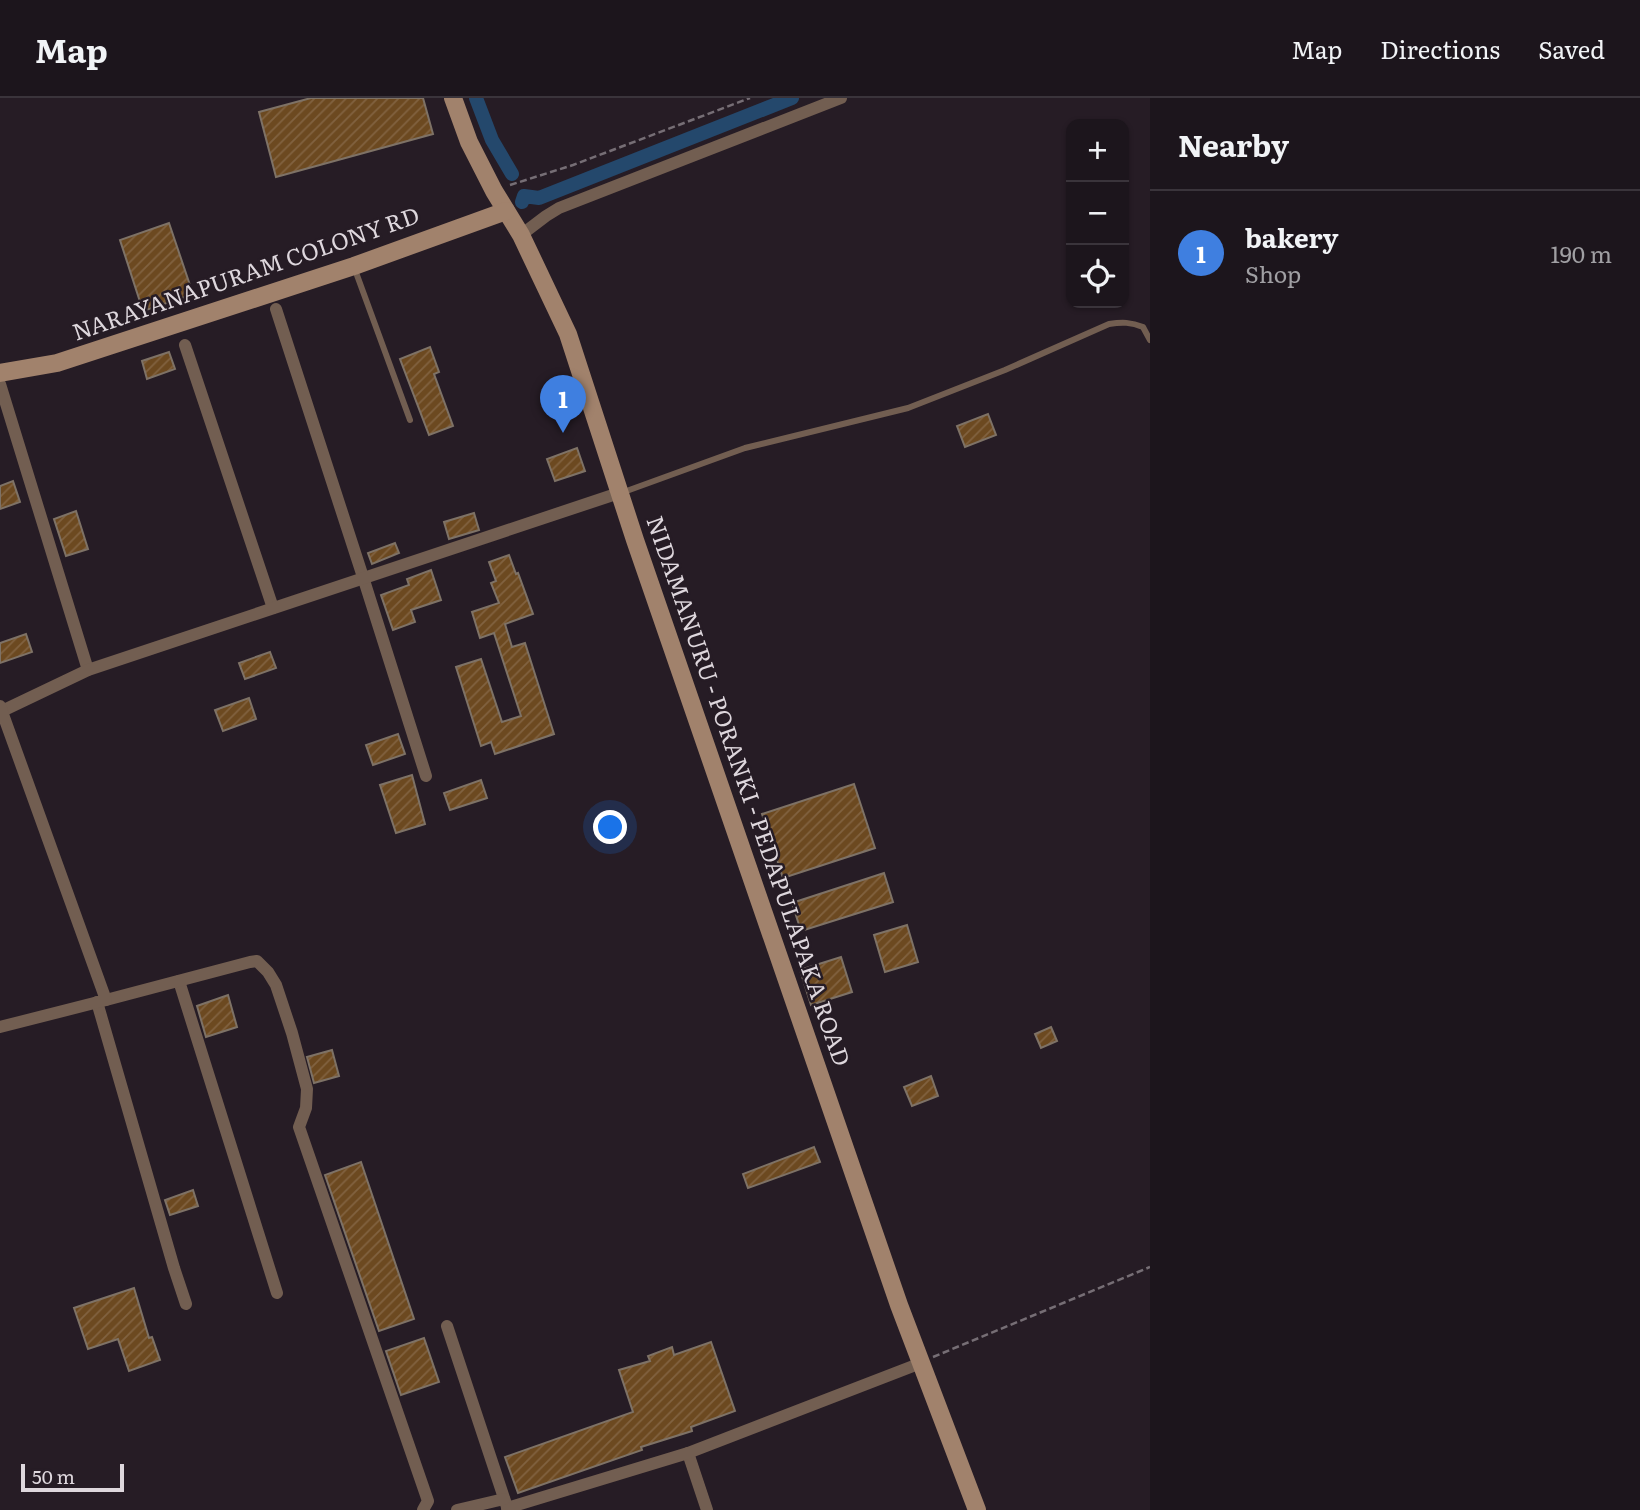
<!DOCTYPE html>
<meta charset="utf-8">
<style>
body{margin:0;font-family:Literata,serif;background:#292229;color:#f1f3f6}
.controls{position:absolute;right:21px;top:21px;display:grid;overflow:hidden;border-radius:14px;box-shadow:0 2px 5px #0004}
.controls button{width:63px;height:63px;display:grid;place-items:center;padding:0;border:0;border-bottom:2px solid #3a343b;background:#1c151c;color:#f1f3f6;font:35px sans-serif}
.scale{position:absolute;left:21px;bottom:18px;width:103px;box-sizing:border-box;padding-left:7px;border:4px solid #ded7dd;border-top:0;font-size:19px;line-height:24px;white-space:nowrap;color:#ded7dd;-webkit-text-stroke:5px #261c25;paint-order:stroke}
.you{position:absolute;left:611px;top:730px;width:24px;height:24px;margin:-18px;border:5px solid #fff;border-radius:50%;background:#1a73e8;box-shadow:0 0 0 10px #1a73e833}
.badge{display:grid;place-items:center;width:46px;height:46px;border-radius:50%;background:#62d469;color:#fff;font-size:23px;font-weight:700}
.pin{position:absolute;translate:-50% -58px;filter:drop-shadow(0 2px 4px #0008)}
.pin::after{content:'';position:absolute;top:37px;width:24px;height:21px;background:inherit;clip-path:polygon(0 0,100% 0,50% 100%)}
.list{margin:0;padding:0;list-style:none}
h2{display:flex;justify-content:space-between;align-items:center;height:91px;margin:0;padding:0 28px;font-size:30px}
h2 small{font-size:23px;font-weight:400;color:#a09fa3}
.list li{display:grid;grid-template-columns:46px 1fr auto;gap:21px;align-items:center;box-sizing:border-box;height:126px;padding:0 28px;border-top:2px solid #3a343b}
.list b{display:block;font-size:26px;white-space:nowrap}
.list p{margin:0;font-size:23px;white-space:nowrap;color:#a09fa3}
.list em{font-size:23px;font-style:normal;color:#a09fa3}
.icon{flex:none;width:38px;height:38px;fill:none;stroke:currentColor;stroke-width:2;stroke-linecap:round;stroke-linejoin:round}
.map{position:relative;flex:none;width:1150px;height:1412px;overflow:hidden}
header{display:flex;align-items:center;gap:42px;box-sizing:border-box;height:98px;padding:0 35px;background:#1c151c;border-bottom:2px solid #3a343b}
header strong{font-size:33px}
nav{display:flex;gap:38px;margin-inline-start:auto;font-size:24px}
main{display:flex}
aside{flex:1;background:#1c151c}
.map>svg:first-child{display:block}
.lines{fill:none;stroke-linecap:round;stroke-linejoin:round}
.canal{stroke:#24486c;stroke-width:14}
.building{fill:url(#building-hatch);stroke:#7e7266;stroke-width:2}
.path{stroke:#766e75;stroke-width:2.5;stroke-dasharray:7 3.5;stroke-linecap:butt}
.lane{stroke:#725e51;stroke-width:6}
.street{stroke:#725e51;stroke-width:12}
.secondary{stroke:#a1826c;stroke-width:18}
.labels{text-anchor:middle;stroke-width:5;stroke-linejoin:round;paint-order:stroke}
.street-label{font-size:23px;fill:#ded7dd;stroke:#261c25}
</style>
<header>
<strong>Map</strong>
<nav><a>Map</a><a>Directions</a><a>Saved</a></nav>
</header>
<main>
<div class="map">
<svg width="1150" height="1412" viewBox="0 0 1150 1412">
<defs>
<pattern id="building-hatch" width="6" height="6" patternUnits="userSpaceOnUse" patternTransform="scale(1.75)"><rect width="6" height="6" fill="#6c4920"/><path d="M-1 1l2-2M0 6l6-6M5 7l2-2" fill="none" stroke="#816240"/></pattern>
</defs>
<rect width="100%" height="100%" fill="#261c25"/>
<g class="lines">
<g class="canal">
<path d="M 476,0 L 492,42 L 512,76"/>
<path d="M 522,104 L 524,98 L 539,100 L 792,0"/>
</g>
</g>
<g class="building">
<path d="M 311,0 L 423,0 L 433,36 L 276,79 L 259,14 Z"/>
<path d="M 169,125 L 193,196 L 143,213 L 120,142 Z"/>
<path d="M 430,249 L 439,274 L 434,276 L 453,328 L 429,337 L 400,261 Z"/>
<path d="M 169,254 L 175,271 L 147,281 L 142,263 Z"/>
<path d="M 988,316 L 996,337 L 965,349 L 957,328 Z"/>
<path d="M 577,350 L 585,373 L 555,383 L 547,361 Z"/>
<path d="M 13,383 L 20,404 L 0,411 L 0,388 Z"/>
<path d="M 76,413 L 88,451 L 66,458 L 54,421 Z"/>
<path d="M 474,415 L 479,432 L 449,441 L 444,424 Z"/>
<path d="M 395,445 L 399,455 L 372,466 L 368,455 Z"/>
<path d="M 509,457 L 516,476 L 518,475 L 533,516 L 505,526 L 512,549 L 525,545 L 554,636 L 495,656 L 491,644 L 481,648 L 456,569 L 481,561 L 502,624 L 521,618 L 494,535 L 480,540 L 472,514 L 499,505 L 491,485 L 496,483 L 489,464 Z"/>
<path d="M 431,472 L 441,502 L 411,512 L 415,524 L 393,532 L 381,497 L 409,487 L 407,481 Z"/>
<path d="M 26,536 L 32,554 L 0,565 L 0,545 Z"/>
<path d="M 270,554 L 276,570 L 245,581 L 239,565 Z"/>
<path d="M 249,600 L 256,621 L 223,633 L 215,612 Z"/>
<path d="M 398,636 L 405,656 L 373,667 L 366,647 Z"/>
<path d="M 412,677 L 425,726 L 396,735 L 380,687 Z"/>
<path d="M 481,682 L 487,700 L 450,712 L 444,695 Z"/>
<path d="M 854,686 L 875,750 L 783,780 L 762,716 Z"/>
<path d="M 884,775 L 893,804 L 801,833 L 792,805 Z"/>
<path d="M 907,827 L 918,864 L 885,874 L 874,837 Z"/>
<path d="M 841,859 L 852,894 L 811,907 L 800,872 Z"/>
<path d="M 228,897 L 237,929 L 206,939 L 197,908 Z"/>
<path d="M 1051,929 L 1057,943 L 1041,950 L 1035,936 Z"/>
<path d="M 332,952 L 339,978 L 314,985 L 307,959 Z"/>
<path d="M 931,978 L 938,998 L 912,1008 L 904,989 Z"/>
<path d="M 814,1049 L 820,1064 L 748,1090 L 743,1076 Z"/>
<path d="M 361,1064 L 414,1221 L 379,1233 L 325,1077 Z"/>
<path d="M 193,1092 L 198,1108 L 170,1117 L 165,1102 Z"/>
<path d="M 134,1190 L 149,1240 L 152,1239 L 160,1262 L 129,1273 L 118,1241 L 88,1251 L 74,1210 Z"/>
<path d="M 424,1240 L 439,1284 L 401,1297 L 386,1253 Z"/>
<path d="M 711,1244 L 735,1313 L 691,1329 L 692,1333 L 641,1349 L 642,1352 L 518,1395 L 505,1359 L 633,1314 L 619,1272 L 650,1263 L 648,1258 L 672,1249 L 674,1257 Z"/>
</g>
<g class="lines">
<g class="path">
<path d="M 510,87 L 573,67 L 750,0"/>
<path d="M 933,1259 L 1150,1169"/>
</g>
<g class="lane">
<path d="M 354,169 L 410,322"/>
<path d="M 621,395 L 745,350 L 908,310 L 1005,272 L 1109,226 C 1122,224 1131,224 1143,229 L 1150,242"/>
</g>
<g class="street">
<path d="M 521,137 L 546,118 L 559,110 L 841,0"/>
<path d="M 276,211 L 363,479 L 426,678"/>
<path d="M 185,247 L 273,510"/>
<path d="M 0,286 L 88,572"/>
<path d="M 0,614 L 88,572 L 619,395"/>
<path d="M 179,883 L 277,1195"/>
<path d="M 106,902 L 250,864 L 257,863 L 268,874 L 276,887 L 292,935 L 307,991 L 306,1010 L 299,1029 L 428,1403 L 423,1412"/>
<path d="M 97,904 L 174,1170 L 186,1206"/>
<path d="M 0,929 L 106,902 L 0,608"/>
<path d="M 447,1228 L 508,1412"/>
<path d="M 688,1355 L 707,1412"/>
<path d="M 507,1410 L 688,1355 L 921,1265"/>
<path d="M 457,1412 L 504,1401"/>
</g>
<g class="secondary">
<path d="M 453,0 L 469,44 L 494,93 L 521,137 L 568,236 L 635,442 L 899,1207 L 977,1412"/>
<path d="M 0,275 L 57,265 L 354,168 L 506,113"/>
</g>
</g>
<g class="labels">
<g class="street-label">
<text transform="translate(246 176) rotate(-19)" y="8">NARAYANAPURAM COLONY RD</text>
<text transform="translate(748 693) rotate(71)" y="8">NIDAMANURU - PORANKI - PEDAPULAPAKA ROAD</text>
</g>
</g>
</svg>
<div class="controls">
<button>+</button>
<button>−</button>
<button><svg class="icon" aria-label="locate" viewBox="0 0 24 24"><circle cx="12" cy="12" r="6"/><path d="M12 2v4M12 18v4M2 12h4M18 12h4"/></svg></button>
</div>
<div class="scale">50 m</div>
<div class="you"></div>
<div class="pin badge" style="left:563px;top:335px;background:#3f7fe0">1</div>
</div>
<aside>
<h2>Nearby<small></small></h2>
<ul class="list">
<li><span class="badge" style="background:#3f7fe0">1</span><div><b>bakery</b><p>Shop</p></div><em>190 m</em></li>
</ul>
</aside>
</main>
